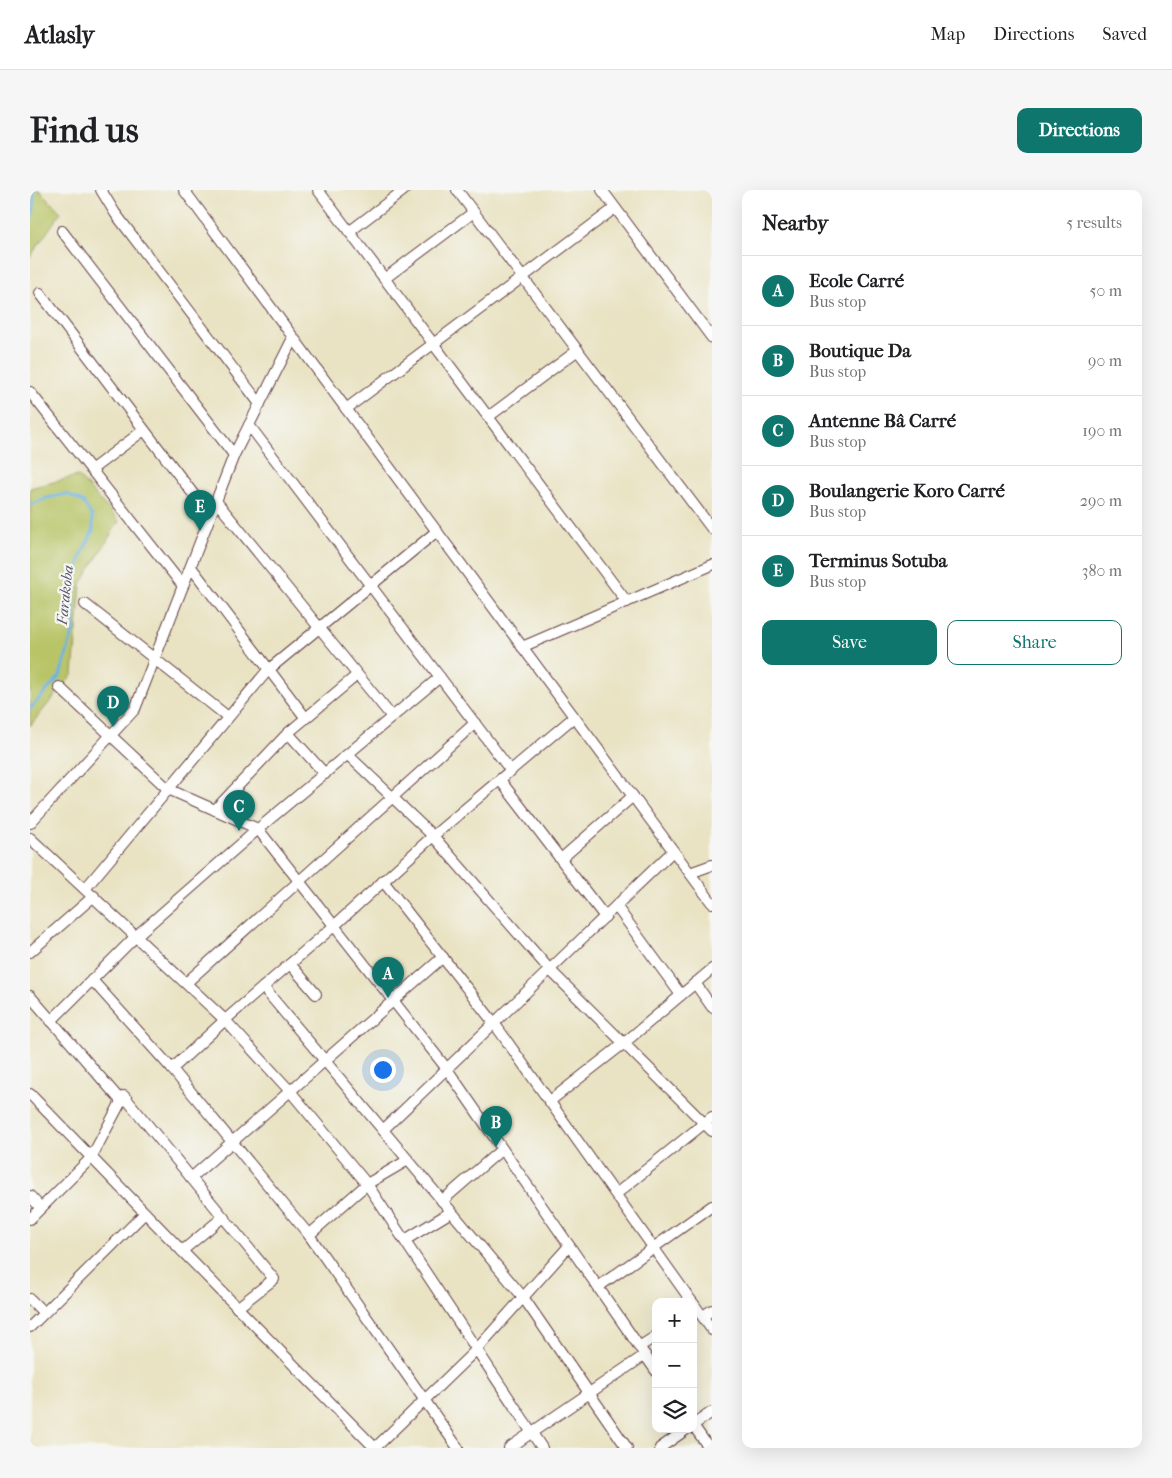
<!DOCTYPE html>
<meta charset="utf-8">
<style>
body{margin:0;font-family:"IM FELL French Canon",serif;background:#f6f6f6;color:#202124}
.controls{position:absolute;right:15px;bottom:15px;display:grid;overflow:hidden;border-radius:10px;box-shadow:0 5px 20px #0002}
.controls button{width:45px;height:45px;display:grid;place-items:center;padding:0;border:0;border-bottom:1px solid #e0e0e0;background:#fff;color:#202124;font:25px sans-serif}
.you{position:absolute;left:352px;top:879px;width:18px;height:18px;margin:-12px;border:4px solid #fff;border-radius:50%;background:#1a73e8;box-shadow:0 0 0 8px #1a73e833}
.badge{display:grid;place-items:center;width:32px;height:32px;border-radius:50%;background:#0f766e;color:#fff;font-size:16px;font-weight:700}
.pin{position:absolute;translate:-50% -41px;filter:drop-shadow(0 1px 2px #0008)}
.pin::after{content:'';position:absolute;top:26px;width:18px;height:15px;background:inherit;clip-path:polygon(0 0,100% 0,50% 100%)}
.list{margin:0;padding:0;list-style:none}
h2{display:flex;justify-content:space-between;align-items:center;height:65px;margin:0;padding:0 20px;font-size:21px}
h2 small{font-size:16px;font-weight:400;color:#757577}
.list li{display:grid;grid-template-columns:32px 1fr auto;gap:15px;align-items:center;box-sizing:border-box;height:70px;padding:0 20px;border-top:1px solid #e0e0e0}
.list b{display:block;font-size:19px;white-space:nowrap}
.list p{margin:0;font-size:16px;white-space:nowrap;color:#757577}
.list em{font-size:16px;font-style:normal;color:#757577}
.actions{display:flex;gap:10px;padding:15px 20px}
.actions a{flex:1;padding:11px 0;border:1px solid #0f766e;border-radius:10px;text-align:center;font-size:18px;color:#0f766e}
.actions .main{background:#0f766e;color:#fff}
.icon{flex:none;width:28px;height:28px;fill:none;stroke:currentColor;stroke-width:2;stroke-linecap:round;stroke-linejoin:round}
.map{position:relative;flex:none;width:682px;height:1258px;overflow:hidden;border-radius:10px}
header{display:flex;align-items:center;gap:30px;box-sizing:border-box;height:70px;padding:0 25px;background:#fff;border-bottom:1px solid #e0e0e0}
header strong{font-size:24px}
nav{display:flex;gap:28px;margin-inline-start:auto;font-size:18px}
.intro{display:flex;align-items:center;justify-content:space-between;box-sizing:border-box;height:120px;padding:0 30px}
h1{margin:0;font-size:35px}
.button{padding:12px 22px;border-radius:10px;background:#0f766e;color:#fff;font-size:18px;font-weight:700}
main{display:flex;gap:30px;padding:0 30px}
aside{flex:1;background:#fff;border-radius:10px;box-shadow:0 5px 20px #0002}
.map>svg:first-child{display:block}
.green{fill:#b8c466;stroke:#817248}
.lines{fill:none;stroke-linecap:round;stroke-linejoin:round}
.stream{stroke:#69b3e1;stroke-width:3}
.street-casing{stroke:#623c42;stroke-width:12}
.street{stroke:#fff;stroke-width:10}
.labels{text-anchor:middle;stroke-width:4.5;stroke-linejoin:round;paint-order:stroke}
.water-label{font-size:15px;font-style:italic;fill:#55536b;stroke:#f6f6f2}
</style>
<header>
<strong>Atlasly</strong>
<nav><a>Map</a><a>Directions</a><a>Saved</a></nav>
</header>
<div class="intro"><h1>Find us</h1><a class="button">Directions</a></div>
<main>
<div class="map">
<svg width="682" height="1258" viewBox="0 0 682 1258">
<rect width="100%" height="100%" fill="#f6f6f2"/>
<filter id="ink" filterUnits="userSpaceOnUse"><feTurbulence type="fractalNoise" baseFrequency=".02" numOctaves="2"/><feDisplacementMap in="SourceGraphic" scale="10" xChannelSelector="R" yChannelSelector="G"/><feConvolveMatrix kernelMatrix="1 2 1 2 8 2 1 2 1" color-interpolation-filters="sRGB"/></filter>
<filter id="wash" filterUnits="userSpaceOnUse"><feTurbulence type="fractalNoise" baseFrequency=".0096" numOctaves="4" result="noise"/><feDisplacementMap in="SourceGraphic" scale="20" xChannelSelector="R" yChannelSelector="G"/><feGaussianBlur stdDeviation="1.12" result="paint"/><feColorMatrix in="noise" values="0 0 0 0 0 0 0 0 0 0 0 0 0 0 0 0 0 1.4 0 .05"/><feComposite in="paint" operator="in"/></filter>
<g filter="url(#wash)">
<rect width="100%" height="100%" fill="#e9e3c3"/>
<g class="green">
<path d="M 0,0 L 9,0 L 31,22 L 0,67 Z"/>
<path d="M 48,286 L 89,331 L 51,394 L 43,484 L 0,536 L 0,298 Z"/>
</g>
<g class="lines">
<g class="stream">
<path d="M 0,34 L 4,17 L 4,0"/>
<path d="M 0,315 L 17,308 L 37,304 L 53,312 L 62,326 L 63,341 L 51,366 L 44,398 L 44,439 L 30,486 L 0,519"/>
</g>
</g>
</g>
<g filter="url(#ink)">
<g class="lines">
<g class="street-casing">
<g id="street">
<path d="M 71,0 L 85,23 L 230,214"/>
<path d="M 154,0 L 682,713"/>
<path d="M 288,0 L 597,412"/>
<path d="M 427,0 L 682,339"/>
<path d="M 572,0 L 682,148"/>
<path d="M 32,41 L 204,265"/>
<path d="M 319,42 L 374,0"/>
<path d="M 354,89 L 444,22"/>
<path d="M 10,103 L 180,326"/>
<path d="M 0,202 L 153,396"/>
<path d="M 316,219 L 585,18"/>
<path d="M 458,227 L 548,160"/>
<path d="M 219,235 L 481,581"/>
<path d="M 61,280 L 114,240"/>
<path d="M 186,311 L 362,527"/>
<path d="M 161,377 L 275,527"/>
<path d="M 55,414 L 198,527"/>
<path d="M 492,457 L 682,375"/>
<path d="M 29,497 L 138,599 L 228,639 L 417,879 L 626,1181"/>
<path d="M 258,543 L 295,584"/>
<path d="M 318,565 L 403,646 L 520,780 L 682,941"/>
<path d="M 470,590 L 575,727"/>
<path d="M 185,620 L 258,543 L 327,485"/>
<path d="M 0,633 L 105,519 L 204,265 L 263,148"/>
<path d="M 0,648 L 195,830 L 260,901 L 337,994 L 512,1258"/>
<path d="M 531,669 L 603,606"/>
<path d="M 660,683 L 682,675"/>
<path d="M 353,691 L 464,833 L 662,1112"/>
<path d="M 55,699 L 238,480 L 407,341"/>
<path d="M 586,716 L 651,805"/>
<path d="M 0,762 L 64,706"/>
<path d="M 260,774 L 286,804"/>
<path d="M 62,790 L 142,879 L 279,1045 L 428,1258"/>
<path d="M 156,793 L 445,533"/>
<path d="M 665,793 L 682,817"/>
<path d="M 233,797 L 493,1107 L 597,1258"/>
<path d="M 0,806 L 91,911"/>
<path d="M 21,831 L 106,746 L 228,639 L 410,487"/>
<path d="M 142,879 L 195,830 L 304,736 L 403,646 L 544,527"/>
<path d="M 0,904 L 152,1061 L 345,1258"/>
<path d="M 520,911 L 593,854 L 682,779"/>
<path d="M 353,940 L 643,661"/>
<path d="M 161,988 L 413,767"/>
<path d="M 586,1004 L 682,927"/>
<path d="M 0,1006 L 11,1018"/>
<path d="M 412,1011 L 472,959"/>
<path d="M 0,1029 L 61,968 L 94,906 L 244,1089 L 207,1118"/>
<path d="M 279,1045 L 337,994 L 378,970"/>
<path d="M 375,1050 L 421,1022"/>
<path d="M 152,1061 L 193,1027"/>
<path d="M 568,1097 L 682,1016"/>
<path d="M 0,1109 L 14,1123"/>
<path d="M 663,1113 L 682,1140"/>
<path d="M 673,1126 L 682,1120"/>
<path d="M 0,1137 L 115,1023"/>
<path d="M 609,1157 L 626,1146"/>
<path d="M 663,1235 L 679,1258"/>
<path d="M 663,1235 L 682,1222"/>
<path d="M 345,1258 L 447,1159 L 539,1056"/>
<path d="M 479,1258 L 615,1165"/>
<path d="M 630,1258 L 657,1239"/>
</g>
</g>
<use href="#street" class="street"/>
</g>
</g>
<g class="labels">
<g class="water-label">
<text transform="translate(35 405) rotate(-84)" y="5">Farakoba</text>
</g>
</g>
</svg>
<div class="controls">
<button>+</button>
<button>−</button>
<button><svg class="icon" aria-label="layers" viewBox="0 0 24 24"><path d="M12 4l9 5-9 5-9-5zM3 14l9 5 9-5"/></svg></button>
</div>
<div class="you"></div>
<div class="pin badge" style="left:358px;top:808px">A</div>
<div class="pin badge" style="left:466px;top:957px">B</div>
<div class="pin badge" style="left:209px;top:641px">C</div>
<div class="pin badge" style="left:83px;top:537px">D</div>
<div class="pin badge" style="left:170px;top:341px">E</div>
</div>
<aside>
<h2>Nearby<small>5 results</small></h2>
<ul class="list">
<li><span class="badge">A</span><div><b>Ecole Carré</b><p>Bus stop</p></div><em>50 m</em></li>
<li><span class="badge">B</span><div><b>Boutique Da</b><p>Bus stop</p></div><em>90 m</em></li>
<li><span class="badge">C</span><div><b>Antenne Bâ Carré</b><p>Bus stop</p></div><em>190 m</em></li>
<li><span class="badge">D</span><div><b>Boulangerie Koro Carré</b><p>Bus stop</p></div><em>290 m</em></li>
<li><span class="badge">E</span><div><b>Terminus Sotuba</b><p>Bus stop</p></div><em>380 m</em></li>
</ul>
<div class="actions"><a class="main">Save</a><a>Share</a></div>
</aside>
</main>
